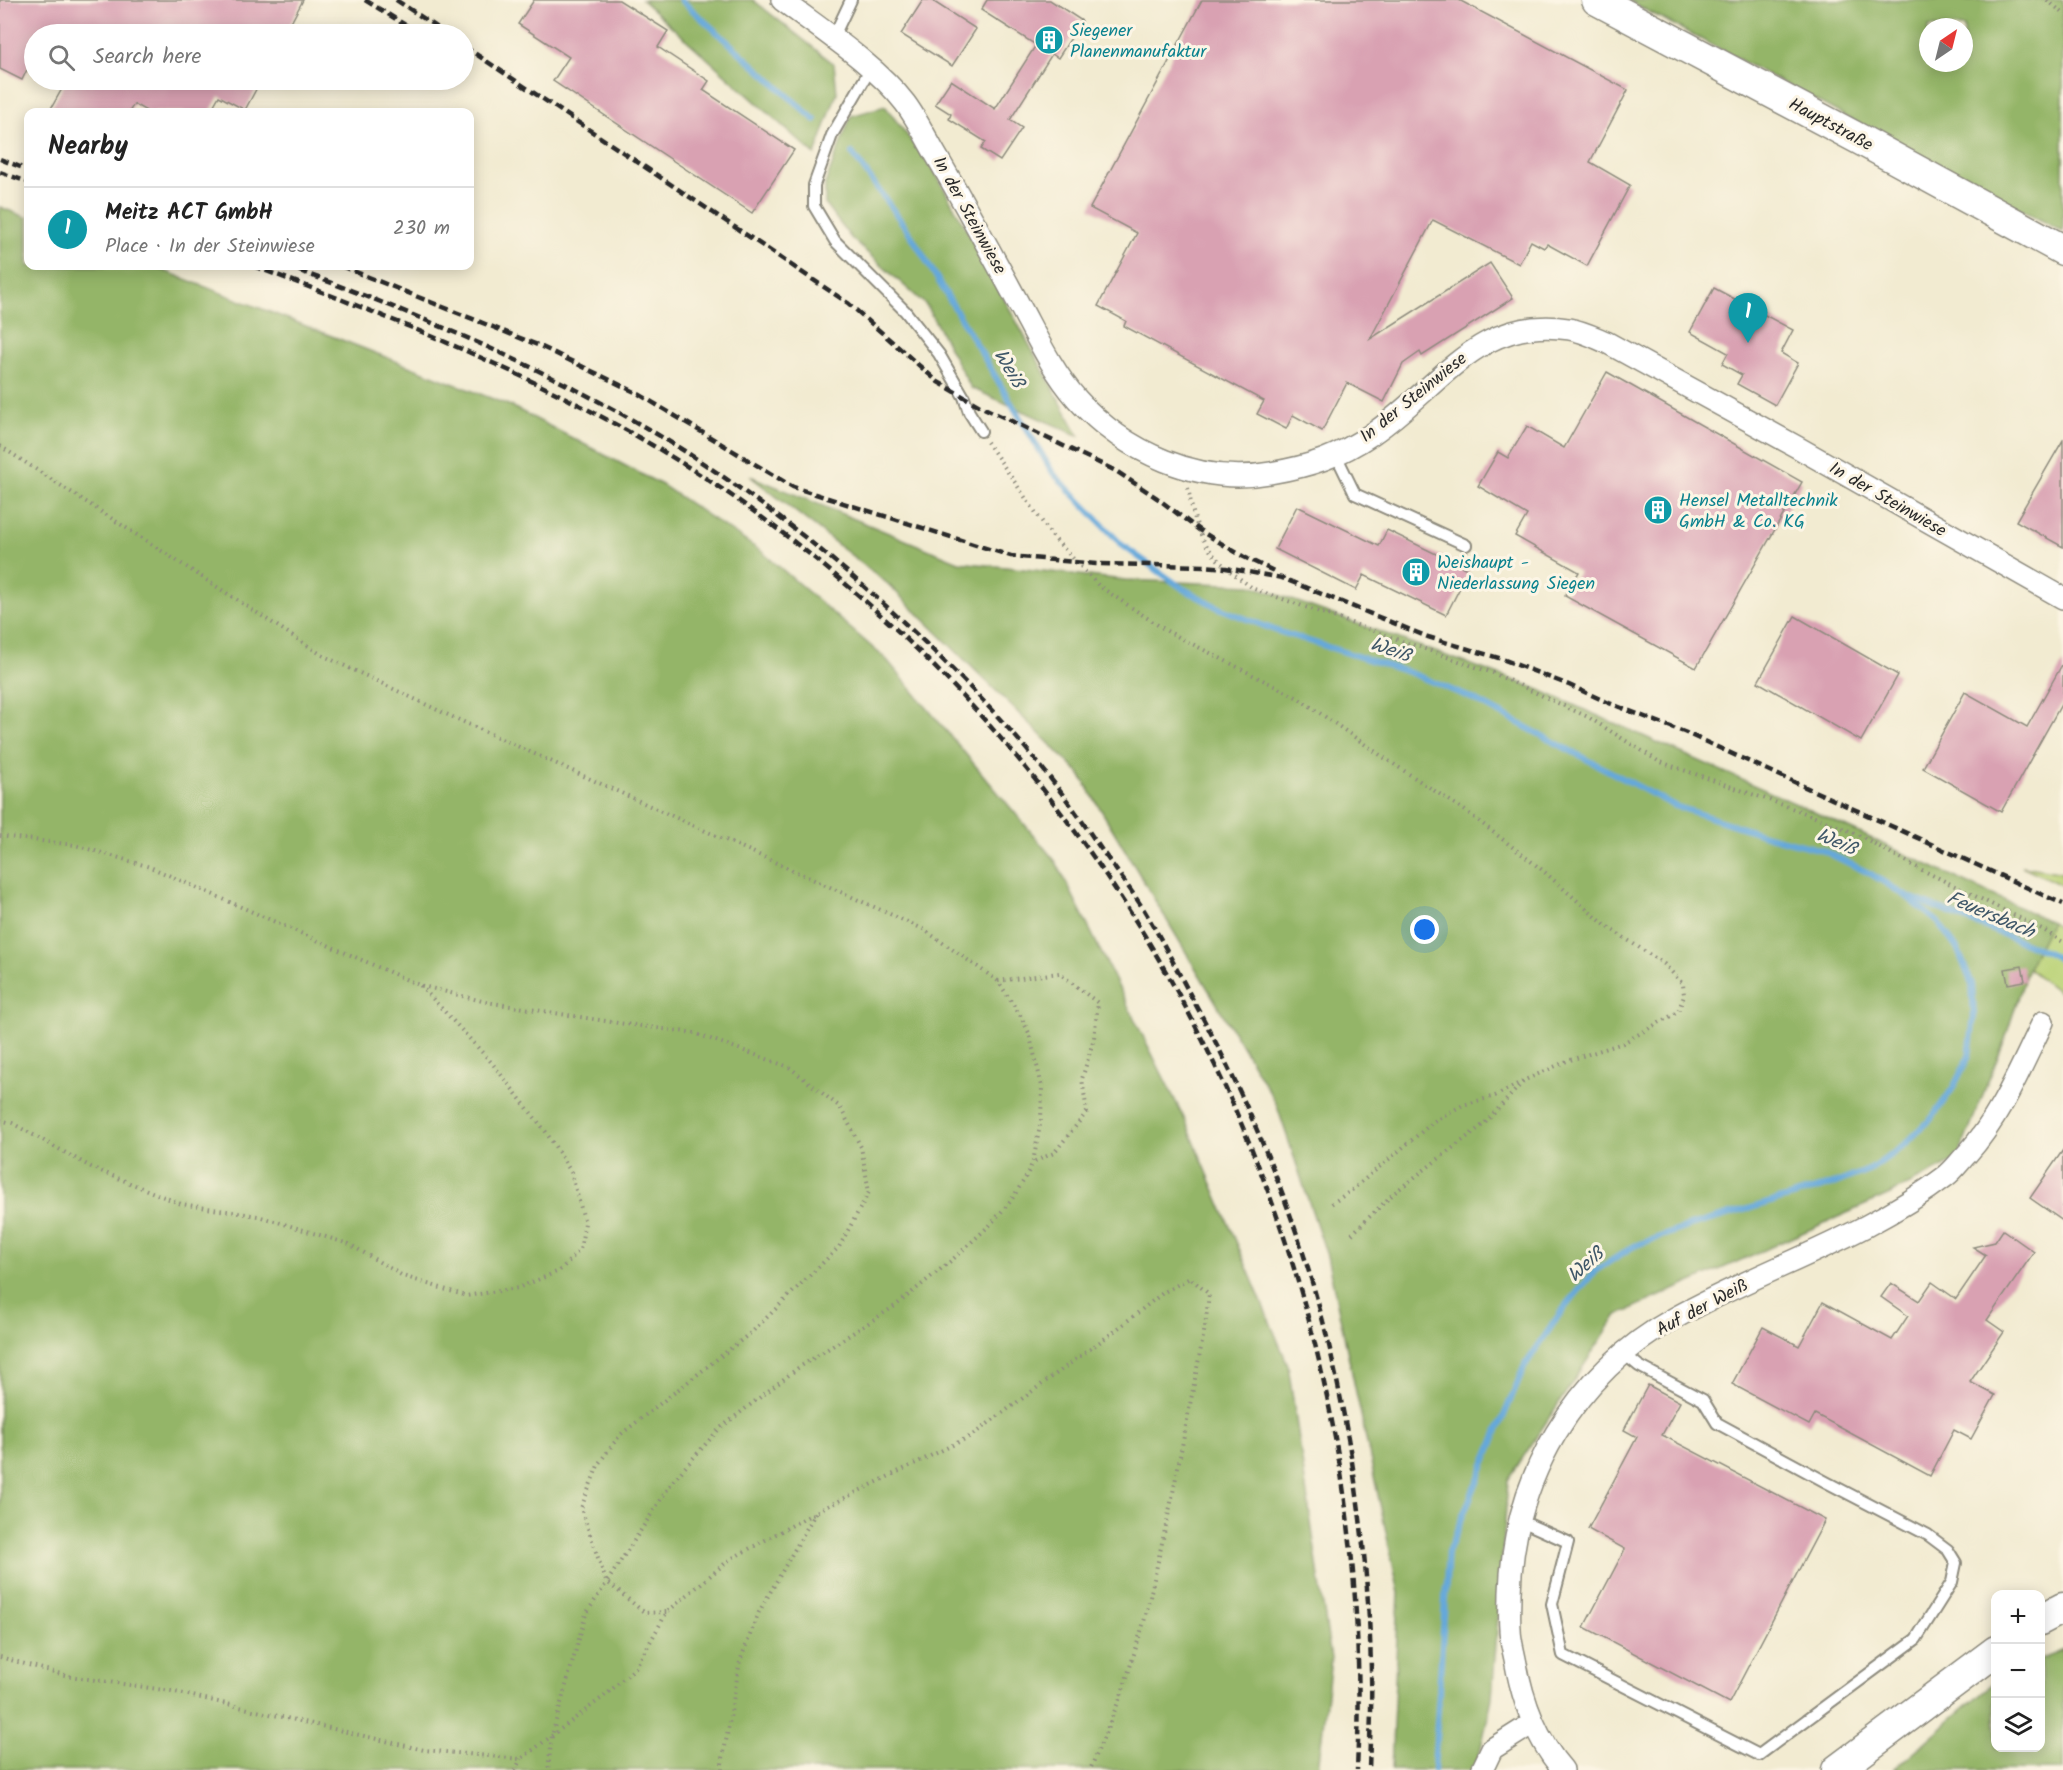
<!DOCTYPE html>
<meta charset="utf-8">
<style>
body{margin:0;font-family:Kalam,sans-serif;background:#f2f2f2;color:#222}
.controls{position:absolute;right:18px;bottom:18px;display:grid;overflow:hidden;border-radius:12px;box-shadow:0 3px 15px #0003}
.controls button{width:54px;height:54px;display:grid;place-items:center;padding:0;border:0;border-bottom:2px solid #e0e0e0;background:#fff;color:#222;font:30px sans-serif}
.compass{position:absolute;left:1919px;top:18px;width:54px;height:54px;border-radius:50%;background:#fff;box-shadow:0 3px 15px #0003;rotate:35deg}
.you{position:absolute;left:1425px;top:930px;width:21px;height:21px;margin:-15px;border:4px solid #fff;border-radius:50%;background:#1a73e8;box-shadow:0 0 0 9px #1a73e833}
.badge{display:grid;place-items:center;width:39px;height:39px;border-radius:50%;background:#c8321e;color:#fff;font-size:20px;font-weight:700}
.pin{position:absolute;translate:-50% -50px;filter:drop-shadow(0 2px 3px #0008)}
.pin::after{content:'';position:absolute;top:32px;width:21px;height:18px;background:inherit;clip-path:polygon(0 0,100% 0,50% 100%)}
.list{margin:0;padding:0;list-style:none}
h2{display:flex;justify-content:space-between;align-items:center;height:78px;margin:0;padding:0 24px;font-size:26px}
h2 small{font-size:20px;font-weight:400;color:#767676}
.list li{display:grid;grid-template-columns:39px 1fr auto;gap:18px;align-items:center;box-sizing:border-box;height:84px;padding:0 24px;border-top:2px solid #e0e0e0}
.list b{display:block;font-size:22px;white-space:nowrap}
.list p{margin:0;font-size:20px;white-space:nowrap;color:#767676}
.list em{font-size:20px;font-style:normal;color:#767676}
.icon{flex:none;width:33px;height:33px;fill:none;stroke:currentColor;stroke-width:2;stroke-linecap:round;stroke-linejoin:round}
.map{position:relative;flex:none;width:2063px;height:1770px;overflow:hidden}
.search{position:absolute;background:#fff;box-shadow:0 3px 15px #0003;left:24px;top:24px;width:450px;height:66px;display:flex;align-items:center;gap:15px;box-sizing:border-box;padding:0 21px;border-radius:33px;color:#767676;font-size:22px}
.panel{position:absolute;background:#fff;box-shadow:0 3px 15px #0003;left:24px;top:108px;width:450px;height:162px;border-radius:12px}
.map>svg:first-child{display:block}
.green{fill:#bbd378;stroke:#737f52;stroke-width:1.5}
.forest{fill:#94b568;stroke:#60704a;stroke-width:1.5;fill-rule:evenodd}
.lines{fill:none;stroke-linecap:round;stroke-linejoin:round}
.stream{stroke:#65a8da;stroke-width:6}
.building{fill:#d9a1b2}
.lane-casing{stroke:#8e8b7e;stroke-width:14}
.street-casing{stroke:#8e8b7e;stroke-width:24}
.secondary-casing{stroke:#8e8b7e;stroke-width:33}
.path{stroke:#8e8b7e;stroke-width:4;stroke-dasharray:1.5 4.5;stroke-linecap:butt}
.lane{stroke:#fff;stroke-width:10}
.street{stroke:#fff;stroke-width:21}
.secondary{stroke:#fff;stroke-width:30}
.rail{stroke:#2b2b2b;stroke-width:4.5;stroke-dasharray:9 4.5;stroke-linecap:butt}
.labels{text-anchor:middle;stroke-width:6;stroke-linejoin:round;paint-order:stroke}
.culture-label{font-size:18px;fill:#0d838f;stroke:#fcf5e5;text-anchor:start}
.street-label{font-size:18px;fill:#2b2b2b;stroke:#fcf5e5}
.water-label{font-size:20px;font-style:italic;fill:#3f5768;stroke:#fcf5e5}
</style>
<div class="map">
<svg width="2063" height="1770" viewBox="0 0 2063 1770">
<rect width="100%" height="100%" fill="#fcf5e5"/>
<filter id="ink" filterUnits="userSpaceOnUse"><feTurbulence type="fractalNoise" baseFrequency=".0167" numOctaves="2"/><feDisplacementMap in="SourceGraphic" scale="12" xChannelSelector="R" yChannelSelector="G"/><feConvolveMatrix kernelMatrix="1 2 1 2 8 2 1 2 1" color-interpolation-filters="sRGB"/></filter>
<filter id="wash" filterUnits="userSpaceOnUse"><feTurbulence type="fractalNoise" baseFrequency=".008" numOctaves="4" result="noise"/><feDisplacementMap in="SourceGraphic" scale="24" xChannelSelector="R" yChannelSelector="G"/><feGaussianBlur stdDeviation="1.35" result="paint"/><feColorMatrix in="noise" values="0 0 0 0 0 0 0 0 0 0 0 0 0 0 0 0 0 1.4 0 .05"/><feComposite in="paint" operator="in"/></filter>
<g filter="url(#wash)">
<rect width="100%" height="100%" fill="#f2ebd1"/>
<g class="green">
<path d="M 2022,866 L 2063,873 L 2063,886 Z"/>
<path d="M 2051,922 L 2063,930 L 2063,995 L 2028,968 Z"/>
</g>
<g class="forest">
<path d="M 642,0 L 753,0 L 834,64 L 837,93 L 815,155 Z"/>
<path d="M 1627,0 L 2063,0 L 2063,232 ZM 1928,27 L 1964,27 L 1964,63 L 1928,63 Z"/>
<path d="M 885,106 L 935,172 L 1079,436 L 971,388 L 926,305 L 851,238 L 825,204 L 825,184 L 851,116 Z"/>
<path d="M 0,207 L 28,218 L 28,266 L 152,266 L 511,406 L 662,485 L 762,552 L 887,660 L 1056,862 L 1186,1122 L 1288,1365 L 1331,1659 L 1318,1770 L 0,1770 Z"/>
<path d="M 750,476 L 959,562 L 1125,580 L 1251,585 L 1535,688 L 1810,810 L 2051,922 L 2028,968 L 2005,1039 L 1957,1160 L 1890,1194 L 1617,1315 L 1508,1480 L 1492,1698 L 1476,1770 L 1391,1770 L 1399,1593 L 1327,1256 L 1276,1103 L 1079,773 L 888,584 Z"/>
<path d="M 2063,1650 L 2063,1770 L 1893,1770 L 1995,1681 L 1996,1748 L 2040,1748 L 2041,1659 Z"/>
</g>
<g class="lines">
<g class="stream">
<path d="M 681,0 L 815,120"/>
<path d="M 852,153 L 911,235 L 1053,473 L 1122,545 L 1182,588 L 1219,608 L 1277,631 L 1411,673 L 1471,698 L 1675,806 L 1768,836 L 1822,850 L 1871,874 L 1906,896 L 1938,922 L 1958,950 L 1972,984 L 1974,1016 L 1969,1056 L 1953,1088 L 1932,1118 L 1902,1147 L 1871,1169 L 1836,1183 L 1690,1226 L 1634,1246 L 1595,1271 L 1561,1312 L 1524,1367 L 1448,1552 L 1434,1770"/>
<path d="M 1912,898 L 2047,952 L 2063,962"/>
</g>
</g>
<g id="blocks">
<g class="building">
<path d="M 0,0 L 303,0 L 285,34 L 34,34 L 34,55 L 22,80 L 0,69 Z"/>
<path d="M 534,0 L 619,0 L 668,31 L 658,47 L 709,81 L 703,90 L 794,150 L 752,213 L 553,81 L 569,57 L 518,24 Z"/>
<path d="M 923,0 L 931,0 L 976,29 L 952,66 L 901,34 Z"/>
<path d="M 987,0 L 1050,0 L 1082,21 L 1058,58 L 1052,54 L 1010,120 L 1022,128 L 1000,161 L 981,149 L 986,142 L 949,119 L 951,114 L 935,104 L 951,80 L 995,109 L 1036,45 L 981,10 Z"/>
<path d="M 1202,0 L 1459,0 L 1628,90 L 1590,162 L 1630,185 L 1587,266 L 1547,244 L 1544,248 L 1531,241 L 1519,264 L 1433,220 L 1370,339 L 1490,263 L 1513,298 L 1422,356 L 1420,352 L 1403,364 L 1384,402 L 1347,383 L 1322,431 L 1293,415 L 1286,429 L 1267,419 L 1257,414 L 1264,401 L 1124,326 L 1126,321 L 1098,306 L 1137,233 L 1090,208 Z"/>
<path d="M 67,80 L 261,80 L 245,110 L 219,96 L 210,112 L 148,112 L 134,104 L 129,112 L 49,112 Z"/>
<path d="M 1714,288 L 1793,330 L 1781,353 L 1798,363 L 1775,405 L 1737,384 L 1742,375 L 1722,364 L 1728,353 L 1690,332 Z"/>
<path d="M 1607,372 L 1802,482 L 1696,668 L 1565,596 L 1579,572 L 1515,536 L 1527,515 L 1478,486 L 1498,452 L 1508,458 L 1527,426 L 1564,448 Z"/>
<path d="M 2063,440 L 2063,547 L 2016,521 Z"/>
<path d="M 1297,506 L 1379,546 L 1387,530 L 1469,570 L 1446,615 L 1364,575 L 1356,590 L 1275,549 Z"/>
<path d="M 1795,616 L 1898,675 L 1861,741 L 1758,682 Z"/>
<path d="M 2063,663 L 2063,701 L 2001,812 L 1923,768 L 1965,692 L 2027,727 Z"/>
<path d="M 2022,966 L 2025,981 L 2008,984 L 2005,969 Z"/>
<path d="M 2063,1150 L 2063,1221 L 2030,1198 Z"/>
<path d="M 2003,1230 L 2034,1252 L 1987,1320 L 2004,1332 L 1970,1382 L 1995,1395 L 1971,1439 L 1954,1430 L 1930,1476 L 1815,1414 L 1809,1425 L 1732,1384 L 1763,1327 L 1799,1346 L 1823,1302 L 1892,1340 L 1908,1316 L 1881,1297 L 1891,1283 L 1919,1301 L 1932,1282 L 1956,1299 L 1986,1255 L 1973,1247 L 1995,1242 Z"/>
<path d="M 1648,1385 L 1680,1402 L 1662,1435 L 1825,1520 L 1729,1703 L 1584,1627 L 1625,1549 L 1588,1529 L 1637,1437 L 1624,1430 Z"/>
</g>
</g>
</g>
<g filter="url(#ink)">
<use href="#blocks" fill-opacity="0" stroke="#8e8b7e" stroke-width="1.5"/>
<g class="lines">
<g class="lane-casing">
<g id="lane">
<path d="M 833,38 L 851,0"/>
<path d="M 871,68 L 832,135 L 814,185 L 814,206 L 835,241 L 905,311 L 939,354 L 964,397 L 969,412 L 981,431"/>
<path d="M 1336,455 L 1355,494 L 1466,545"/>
<path d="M 1519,1520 L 1568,1542 L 1552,1604 L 1563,1655 L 1759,1755 L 1916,1639 L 1952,1582 L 1956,1563 L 1948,1550 L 1928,1535 L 1826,1482 L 1717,1423 L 1703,1400 L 1639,1366 L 1623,1353"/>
</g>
</g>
<g class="street-casing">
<g id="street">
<path d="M 782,0 C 820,29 876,65 905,103 C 917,119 926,138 936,155 C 966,206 994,258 1022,310 C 1038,340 1054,373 1077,399 C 1124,452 1200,486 1270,473 C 1311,466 1338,457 1372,434 C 1438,390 1478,314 1569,329 C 1582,331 1594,337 1606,342 L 1797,447 L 2063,598"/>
<path d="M 1482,1770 L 1492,1749 L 1533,1723"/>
<path d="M 1563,1770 C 1536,1739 1522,1699 1515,1659 C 1513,1649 1510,1639 1510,1629 C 1509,1617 1510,1605 1510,1593 C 1513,1478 1574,1374 1675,1318 C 1764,1268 1864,1239 1946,1176 C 1954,1170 1960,1161 1967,1154 C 2001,1116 2020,1069 2043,1022"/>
</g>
</g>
<g class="secondary-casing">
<g id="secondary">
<path d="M 1597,0 L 1861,140 L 2063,250"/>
<path d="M 2040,1620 L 2063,1608"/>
<path d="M 1837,1770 L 1996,1651"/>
</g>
</g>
<g class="path">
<path d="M 2047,0 L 2063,13"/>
<path d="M 987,442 L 1052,536 L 1099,586 L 1167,631 L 1298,698 L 1386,759 L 1467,812 L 1541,869 L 1605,925 L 1664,964 L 1683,984 L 1684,996 L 1678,1012 L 1623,1043 L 1567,1061 L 1525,1080 L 1495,1096 L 1463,1105 L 1437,1119 L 1352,1190 L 1331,1204"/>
<path d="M 0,446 L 322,655 L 446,714 L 923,929 L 998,981 L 1020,1015 L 1029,1033 L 1042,1086 L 1041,1120 L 1033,1162 L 1026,1177 L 1010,1202 L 990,1225 L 952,1260 L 895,1306 L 798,1368 L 719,1429 L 673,1481 L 586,1614 L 552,1735 L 548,1770"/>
<path d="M 1188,488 C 1191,502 1193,517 1199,530 C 1209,557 1232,573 1254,589 L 1493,673 L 1588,717 L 1658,761 L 1800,811 L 1857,834 L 1910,864 L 2042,929 L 2063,942"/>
<path d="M 0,836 L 75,845 L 150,867 L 419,985 L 486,1002 L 618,1023 L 694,1033 L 789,1067 L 840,1107 L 861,1147 L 869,1192 L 839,1247 L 753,1331 L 620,1435 L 599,1463 L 581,1508 L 606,1581 L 645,1613 L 667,1612"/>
<path d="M 998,981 L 1059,973 L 1098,1003 L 1094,1038 L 1082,1079 L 1087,1112 L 1054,1153 L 1033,1162"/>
<path d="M 0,1120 L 12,1123 L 91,1167 L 181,1204 L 258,1216 L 349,1244 L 403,1276 L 466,1296 L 518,1288 L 559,1271 L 580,1250 L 585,1223 L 571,1172 L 546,1132 L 492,1063 L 420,985"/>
<path d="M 1352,1234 L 1394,1193 L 1484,1124 L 1523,1082"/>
<path d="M 0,1657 L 68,1676 L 171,1691 L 424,1750 L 521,1759 L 607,1694 L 636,1667 L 667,1612 L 729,1560 L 816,1512 L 971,1436 L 1112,1333 L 1164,1292 L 1190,1278 L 1209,1294 L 1205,1327 L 1172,1498 L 1146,1615 L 1122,1693 L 1090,1770"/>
<path d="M 515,1770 L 521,1759"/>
<path d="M 722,1770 L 722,1764 L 740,1661 L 759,1612 L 816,1512"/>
</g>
<use href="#lane" class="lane"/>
<use href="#street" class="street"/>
<use href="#secondary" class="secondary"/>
<g class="rail">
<path d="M 365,0 L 420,34"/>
<path d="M 396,0 L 447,34"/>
<path d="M 464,46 L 848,303 L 938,382 L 980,406 L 1116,471 L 1157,498 L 1199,530 L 1244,557 L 1276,572"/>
<path d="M 0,159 L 28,170"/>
<path d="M 0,172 L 28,182"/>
<path d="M 253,266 C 420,328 588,396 735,498 C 1148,789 1380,1266 1357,1770"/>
<path d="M 286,266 C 423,316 562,374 686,452 C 782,514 869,586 950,667 C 990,707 1029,749 1063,795 C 1077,813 1090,833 1103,852 C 1117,871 1131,890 1144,910 C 1161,938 1176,968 1192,998 C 1258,1117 1309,1247 1337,1381 C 1357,1476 1369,1573 1371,1670 C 1372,1703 1370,1737 1369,1770"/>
<path d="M 341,266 L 540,346 L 637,393 L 793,487 L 1011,556 L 1096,564 L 1204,566 L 1226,568 L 1282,578 L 1428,637 L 1502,659 L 1569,685 L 1609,703 L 1684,732 L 2063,904"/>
</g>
</g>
</g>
<defs>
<g id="building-disc" transform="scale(1.5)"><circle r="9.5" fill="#0f9aa8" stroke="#fcf5e5"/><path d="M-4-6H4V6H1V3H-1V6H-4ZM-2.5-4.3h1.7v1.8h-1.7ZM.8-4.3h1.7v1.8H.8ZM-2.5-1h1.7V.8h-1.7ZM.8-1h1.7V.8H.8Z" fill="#fff"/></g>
</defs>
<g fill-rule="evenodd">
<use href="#building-disc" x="1049" y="40"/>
<use href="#building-disc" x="1658" y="510"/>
<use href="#building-disc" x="1416" y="572"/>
</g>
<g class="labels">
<g class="culture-label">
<text x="1070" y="36">Siegener<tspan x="1070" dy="21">Planenmanufaktur</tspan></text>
<text x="1679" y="506">Hensel Metalltechnik<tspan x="1679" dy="21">GmbH &amp; Co. KG</tspan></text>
<text x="1437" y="568">Weishaupt -<tspan x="1437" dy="21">Niederlassung Siegen</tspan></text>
</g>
<g class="street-label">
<text transform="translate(1831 124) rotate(28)" y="6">Hauptstraße</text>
<text transform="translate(970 215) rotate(61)" y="6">In der Steinwiese</text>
<text transform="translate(1413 397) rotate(-39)" y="6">In der Steinwiese</text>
<text transform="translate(1888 499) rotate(30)" y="6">In der Steinwiese</text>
<text transform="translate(1702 1307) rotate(-28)" y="6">Auf der Weiß</text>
</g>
<g class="water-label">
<text transform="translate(1010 368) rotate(59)" y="7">Weiß</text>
<text transform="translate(1391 649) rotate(19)" y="7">Weiß</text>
<text transform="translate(1837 841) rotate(23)" y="7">Weiß</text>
<text transform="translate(1991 914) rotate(23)" y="7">Feuersbach</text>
<text transform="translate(1585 1264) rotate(-42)" y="7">Weiß</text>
</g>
</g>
</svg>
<div class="controls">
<button>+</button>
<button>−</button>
<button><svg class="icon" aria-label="layers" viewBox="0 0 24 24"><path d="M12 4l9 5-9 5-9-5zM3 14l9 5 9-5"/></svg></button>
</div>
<svg class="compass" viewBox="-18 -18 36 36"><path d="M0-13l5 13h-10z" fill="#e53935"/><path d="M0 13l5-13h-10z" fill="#767676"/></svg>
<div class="you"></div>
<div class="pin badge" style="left:1748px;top:343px;background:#0f9aa8">1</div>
<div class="search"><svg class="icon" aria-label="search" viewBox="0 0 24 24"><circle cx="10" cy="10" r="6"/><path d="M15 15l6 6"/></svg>Search here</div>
<section class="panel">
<h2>Nearby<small></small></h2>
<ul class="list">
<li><span class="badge" style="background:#0f9aa8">1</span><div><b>Meitz ACT GmbH</b><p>Place · In der Steinwiese</p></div><em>230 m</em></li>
</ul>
</section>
</div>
